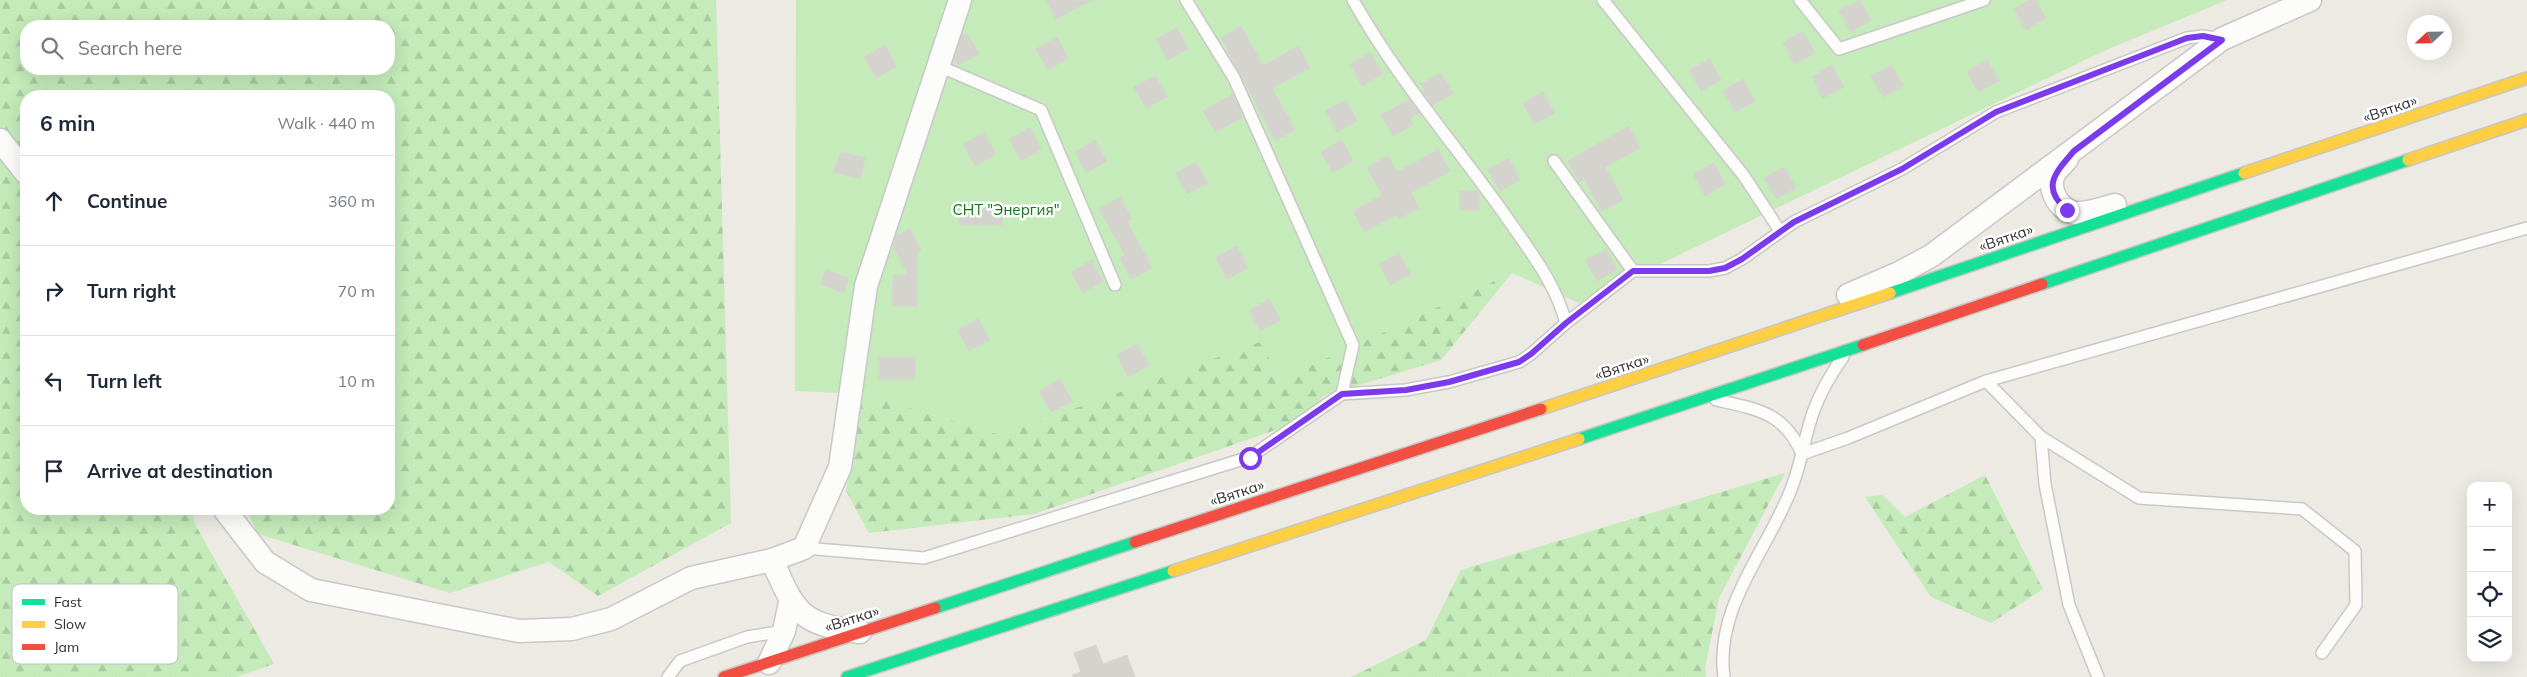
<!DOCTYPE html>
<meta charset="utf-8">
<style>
body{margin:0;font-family:Mulish,sans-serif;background:#f2f2f3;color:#1f2937}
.controls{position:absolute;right:15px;bottom:15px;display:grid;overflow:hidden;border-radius:10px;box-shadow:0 5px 20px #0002}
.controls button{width:45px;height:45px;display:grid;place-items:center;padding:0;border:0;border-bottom:1px solid #e0e1e3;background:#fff;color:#1f2937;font:25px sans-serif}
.compass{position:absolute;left:2407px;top:15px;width:45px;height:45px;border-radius:50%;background:#fff;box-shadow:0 5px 20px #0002;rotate:248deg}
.stop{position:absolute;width:15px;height:15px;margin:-11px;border:4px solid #7c3aed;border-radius:50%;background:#fff}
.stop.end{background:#7c3aed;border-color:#fff;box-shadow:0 1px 5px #0008}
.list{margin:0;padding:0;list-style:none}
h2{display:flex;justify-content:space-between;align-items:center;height:65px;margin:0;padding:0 20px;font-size:21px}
h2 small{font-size:16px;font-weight:400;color:#747a83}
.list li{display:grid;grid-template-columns:32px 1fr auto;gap:15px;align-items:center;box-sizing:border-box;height:90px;padding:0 20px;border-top:1px solid #e0e1e3}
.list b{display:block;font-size:19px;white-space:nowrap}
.list em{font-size:16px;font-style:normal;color:#747a83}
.icon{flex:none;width:28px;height:28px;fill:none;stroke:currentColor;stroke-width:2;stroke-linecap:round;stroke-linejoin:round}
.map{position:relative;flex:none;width:2527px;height:677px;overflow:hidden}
.search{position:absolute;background:#fff;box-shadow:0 5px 20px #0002;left:20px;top:20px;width:375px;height:55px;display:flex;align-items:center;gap:12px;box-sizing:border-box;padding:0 18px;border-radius:20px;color:#747a83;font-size:19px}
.panel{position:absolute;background:#fff;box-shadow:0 5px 20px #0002;left:20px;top:90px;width:375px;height:425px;border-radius:20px}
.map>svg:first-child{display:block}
.forest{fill:url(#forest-firs);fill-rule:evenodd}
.garden{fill:#c4ebb9}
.building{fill:#d5d3ce;stroke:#d7d5cf}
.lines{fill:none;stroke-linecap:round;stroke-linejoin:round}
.lane-casing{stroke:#c9c8c8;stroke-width:14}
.street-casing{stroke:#c9c8c8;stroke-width:25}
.fast-casing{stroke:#c6c6c3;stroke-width:14}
.slow-casing{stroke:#c6c6c3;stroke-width:14}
.jam-casing{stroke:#c6c6c3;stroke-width:14}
.lane{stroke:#fcfcfb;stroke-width:11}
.street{stroke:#fcfcfb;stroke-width:22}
.fast{stroke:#16e098;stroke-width:11}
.slow{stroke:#ffcf43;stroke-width:11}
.jam{stroke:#f24e42;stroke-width:11}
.route{stroke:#7c3aed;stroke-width:6}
.labels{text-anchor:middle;stroke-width:5;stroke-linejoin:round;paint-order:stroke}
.street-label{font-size:15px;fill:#2e2e2e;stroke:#fff}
.park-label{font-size:15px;fill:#157513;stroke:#fff}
.key{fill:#fff;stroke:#c0c0c0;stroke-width:1}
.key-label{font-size:14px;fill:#2e2e2e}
</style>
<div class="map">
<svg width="2527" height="677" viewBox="0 0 2527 677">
<defs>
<pattern id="forest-firs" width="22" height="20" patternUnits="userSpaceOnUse" patternTransform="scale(1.25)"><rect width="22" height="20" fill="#c4ebb9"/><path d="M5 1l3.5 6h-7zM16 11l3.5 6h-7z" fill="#a9ca9f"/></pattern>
</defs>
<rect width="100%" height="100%" fill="#eceae3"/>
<g class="forest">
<path d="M 0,0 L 716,0 L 731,523 L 598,596 L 549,562 L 450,593 L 258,534 L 246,509 L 389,509 L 389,96 L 26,96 L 26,509 L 190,509 L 196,526 L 274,664 L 236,677 L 0,677 ZM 26,26 L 389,26 L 389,69 L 26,69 Z"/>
<path d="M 1512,273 L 1441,360 L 1323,396 L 1304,420 L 1034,514 L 869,533 L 846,491 L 863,394 L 1001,435 L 1263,340 L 1277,381 Z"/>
<path d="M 1785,473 L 1719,598 L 1705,668 L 1706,677 L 1351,677 L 1426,640 L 1461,570 Z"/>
<path d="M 1985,475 L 2043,589 L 1991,623 L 1931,597 L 1865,497 L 1883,495 L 1905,517 Z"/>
</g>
<path class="garden" d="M 796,0 L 2227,0 L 2106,50 L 1579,303 L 1512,273 L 1277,381 L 1263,341 L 1001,435 L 863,394 L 795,391 Z"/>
<g class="building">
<path d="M 1046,0 L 1092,0 L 1056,19 Z"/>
<path d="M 1860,0 L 1871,20 L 1851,32 L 1839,11 Z"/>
<path d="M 2030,0 L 2036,0 L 2046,18 L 2026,30 L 2014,9 Z"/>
<path d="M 1241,26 L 1263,66 L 1298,46 L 1310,68 L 1272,88 L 1295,130 L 1275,141 L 1221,38 Z"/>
<path d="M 1177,28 L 1188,49 L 1168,60 L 1156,39 Z"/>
<path d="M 1803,31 L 1815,53 L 1795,64 L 1783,43 Z"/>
<path d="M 967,33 L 979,54 L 958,65 L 954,59 L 962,35 Z"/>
<path d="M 1057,37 L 1068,58 L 1048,70 L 1036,49 Z"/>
<path d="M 885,45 L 896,67 L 876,78 L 864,57 Z"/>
<path d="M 1371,53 L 1383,74 L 1362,86 L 1350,64 Z"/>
<path d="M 1710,59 L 1721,80 L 1701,91 L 1689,70 Z"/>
<path d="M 1987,60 L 1999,81 L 1978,92 L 1967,71 Z"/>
<path d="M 1832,65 L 1844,87 L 1823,98 L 1812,77 Z"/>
<path d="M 1892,65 L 1903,86 L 1883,97 L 1871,76 Z"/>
<path d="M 1441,73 L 1453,94 L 1432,105 L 1423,92 L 1425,91 L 1421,84 Z"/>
<path d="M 1155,76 L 1167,97 L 1146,108 L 1134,87 Z"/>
<path d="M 1743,79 L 1755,101 L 1735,112 L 1723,91 Z"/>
<path d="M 1543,92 L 1555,113 L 1534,124 L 1523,103 Z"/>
<path d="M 1233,94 L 1243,117 L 1215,132 L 1203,111 Z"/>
<path d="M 1346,100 L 1357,121 L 1337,132 L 1325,111 Z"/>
<path d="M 1409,100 L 1419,113 L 1410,118 L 1413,125 L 1393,136 L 1381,115 Z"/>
<path d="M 1629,126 L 1640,148 L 1605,167 L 1623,200 L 1602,211 L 1584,180 L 1579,182 L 1568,161 Z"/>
<path d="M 1030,128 L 1041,149 L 1021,161 L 1009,139 Z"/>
<path d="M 984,133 L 996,154 L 975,166 L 963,144 Z"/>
<path d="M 1095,140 L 1107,161 L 1086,173 L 1075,152 Z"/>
<path d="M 1342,140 L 1353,161 L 1333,173 L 1321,152 Z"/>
<path d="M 1438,150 L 1450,171 L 1411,193 L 1419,208 L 1399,219 L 1396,215 L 1364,232 L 1353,211 L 1382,195 L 1367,167 L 1388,156 L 1397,172 Z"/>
<path d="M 841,152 L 865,158 L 860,179 L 833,172 Z"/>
<path d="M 1509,158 L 1520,180 L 1500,191 L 1488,170 Z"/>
<path d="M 1196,162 L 1208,183 L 1187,194 L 1176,173 Z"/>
<path d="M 1714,163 L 1725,184 L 1705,196 L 1693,174 Z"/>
<path d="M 1785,167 L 1796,188 L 1776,199 L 1764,178 Z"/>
<rect x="1460" y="191" width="19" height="19"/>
<path d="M 1120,197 L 1132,219 L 1127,221 L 1152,268 L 1131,279 L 1120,258 L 1125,255 L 1099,209 Z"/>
<path d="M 1002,202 L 1002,225 L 959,225 L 959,203 Z"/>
<path d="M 910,229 L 921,250 L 917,252 L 917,306 L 892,306 L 893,275 L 908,275 L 893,247 L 896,236 Z"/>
<path d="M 1236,246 L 1248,268 L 1227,279 L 1216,258 Z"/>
<path d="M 1606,249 L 1617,270 L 1597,281 L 1585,260 Z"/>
<path d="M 1399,253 L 1411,274 L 1390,285 L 1379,264 Z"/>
<path d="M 1092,260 L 1103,281 L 1083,293 L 1071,272 Z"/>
<path d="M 826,269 L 849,278 L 844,293 L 820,284 Z"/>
<path d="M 1269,299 L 1281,320 L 1260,331 L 1249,310 Z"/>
<path d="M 978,319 L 990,340 L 969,351 L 958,330 Z"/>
<path d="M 1137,344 L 1149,365 L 1128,377 L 1117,355 Z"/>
<path d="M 879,357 L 915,357 L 915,379 L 879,380 Z"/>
<path d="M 1060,379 L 1072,401 L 1051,412 L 1039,391 Z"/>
<path d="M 1096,645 L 1103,664 L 1127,655 L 1135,677 L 1073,677 L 1072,675 L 1081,672 L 1074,653 Z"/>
</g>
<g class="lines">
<g class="lane-casing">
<g id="lane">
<path d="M 1186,0 L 1234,78 L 1353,345 L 1342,394"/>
<path d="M 1353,0 C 1396,77 1454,143 1505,215 C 1529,250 1555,282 1566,323"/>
<path d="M 1603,0 L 1744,176 L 1780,231"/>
<path d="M 1800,0 L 1839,49 L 1984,0"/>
<path d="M 939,66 L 1041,110 L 1115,285"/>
<path d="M 1554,161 L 1633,271"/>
<path d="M 1986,381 L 2041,437 L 2045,484 L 2069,605 L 2098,677"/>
<path d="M 1716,400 C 1757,409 1784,412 1802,454"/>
<path d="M 2041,437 L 2139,498 L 2302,509 L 2355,551 L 2356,605 L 2322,653"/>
<path d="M 1802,454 L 1848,438 L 1986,381 L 2527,228"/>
<path d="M 804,548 L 924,558 L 1250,457 L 1342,394 L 1405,390 L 1449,382 L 1519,362 L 1531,354 L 1566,323 L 1633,271 L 1709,271 L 1725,268 L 1742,259 L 1794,222 L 1902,169 L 1996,112 L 2187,38 L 2203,36 L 2221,39"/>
<path d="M 668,677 L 680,661 L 747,637 L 784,631"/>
<path d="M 1724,677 C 1714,605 1771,547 1793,484 C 1802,460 1805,434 1814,410 C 1821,391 1831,374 1843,357"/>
</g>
</g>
<g class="street-casing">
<g id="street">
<path d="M 0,140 L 26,173"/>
<path d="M 2067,159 C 2063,164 2057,169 2054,174 C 2047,189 2059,211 2076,213 C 2089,214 2103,208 2115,205"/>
<path d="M 1848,295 L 1899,273 L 1931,256 L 2222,39 L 2310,0"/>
<path d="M 224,509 L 265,562 L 311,590 L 519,631 L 572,629 L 611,619 L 691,578 L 772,560 C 795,613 800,624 860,632"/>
<path d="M 772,560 L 804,548 L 840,467 L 866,286 L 960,0"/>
<path d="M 769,663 L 784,631 L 790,602"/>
</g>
</g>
<g class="fast-casing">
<g id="fast">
<path d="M 2042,284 L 2408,160"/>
<path d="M 1890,293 L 2244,173"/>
<path d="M 1579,439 L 1863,345"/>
<path d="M 935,608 L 1135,542"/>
<path d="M 847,677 L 1173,571"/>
</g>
</g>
<g class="slow-casing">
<g id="slow">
<path d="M 2408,160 L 2527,120"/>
<path d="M 2244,173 L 2527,78"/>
<path d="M 1541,409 L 1890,293"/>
<path d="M 1173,571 L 1579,439"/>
</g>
</g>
<g class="jam-casing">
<g id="jam">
<path d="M 1863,345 L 2042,284"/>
<path d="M 1135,542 L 1541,409"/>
<path d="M 724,677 L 935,608"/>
</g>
</g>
<use href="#lane" class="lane"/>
<use href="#street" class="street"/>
<use href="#fast" class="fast"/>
<use href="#slow" class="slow"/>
<use href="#jam" class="jam"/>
</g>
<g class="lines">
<path class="route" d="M 1250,458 L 1342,394 L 1406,390 L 1449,382 L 1519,362 L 1531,354 L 1566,323 L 1633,271 L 1709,271 L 1725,268 L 1742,259 L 1794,222 L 1902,169 L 1996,112 L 2187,38 L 2203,36 L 2222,40 L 2074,151 C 2056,172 2040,187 2067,210"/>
</g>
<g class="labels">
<g class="street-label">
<text transform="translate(2390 109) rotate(-19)" y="5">«Вятка»</text>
<text transform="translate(2006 238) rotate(-19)" y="5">«Вятка»</text>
<text transform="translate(1622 367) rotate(-18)" y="5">«Вятка»</text>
<text transform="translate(1237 493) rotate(-18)" y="5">«Вятка»</text>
<text transform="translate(852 619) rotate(-18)" y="5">«Вятка»</text>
</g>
<g class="park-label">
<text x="1006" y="215">СНТ "Энергия"</text>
</g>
</g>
<rect x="12" y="584" width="166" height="80" rx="8" class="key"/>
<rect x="22" y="599" width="23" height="6" fill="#16e098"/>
<rect x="22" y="621" width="23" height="7" fill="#ffcf43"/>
<rect x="22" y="644" width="23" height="6" fill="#f24e42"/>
<g class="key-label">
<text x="54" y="607">Fast</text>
<text x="54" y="629">Slow</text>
<text x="54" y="652">Jam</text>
</g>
</svg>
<div class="controls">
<button>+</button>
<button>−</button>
<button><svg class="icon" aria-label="locate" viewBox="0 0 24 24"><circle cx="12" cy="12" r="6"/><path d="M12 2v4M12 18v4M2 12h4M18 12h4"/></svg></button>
<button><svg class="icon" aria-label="layers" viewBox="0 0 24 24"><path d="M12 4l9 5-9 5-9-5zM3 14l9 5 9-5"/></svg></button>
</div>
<svg class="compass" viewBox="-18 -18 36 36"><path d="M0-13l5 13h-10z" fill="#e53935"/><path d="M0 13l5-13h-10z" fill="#747a83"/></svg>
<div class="stop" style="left:1250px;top:458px"></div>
<div class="stop end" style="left:2067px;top:210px"></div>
<div class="search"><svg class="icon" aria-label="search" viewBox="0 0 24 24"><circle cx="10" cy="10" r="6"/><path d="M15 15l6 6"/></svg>Search here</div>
<section class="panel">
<h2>6 min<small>Walk · 440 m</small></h2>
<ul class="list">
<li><svg class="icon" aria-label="ahead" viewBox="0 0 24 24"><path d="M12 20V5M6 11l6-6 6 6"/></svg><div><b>Continue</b></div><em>360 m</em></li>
<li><svg class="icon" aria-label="right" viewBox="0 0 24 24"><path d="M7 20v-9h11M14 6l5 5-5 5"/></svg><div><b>Turn right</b></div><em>70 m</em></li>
<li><svg class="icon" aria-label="left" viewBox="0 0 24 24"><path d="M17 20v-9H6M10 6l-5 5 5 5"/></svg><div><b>Turn left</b></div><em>10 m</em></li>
<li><svg class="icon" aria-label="arrive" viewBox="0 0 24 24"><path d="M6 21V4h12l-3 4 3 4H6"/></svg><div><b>Arrive at destination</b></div></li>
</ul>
</section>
</div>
